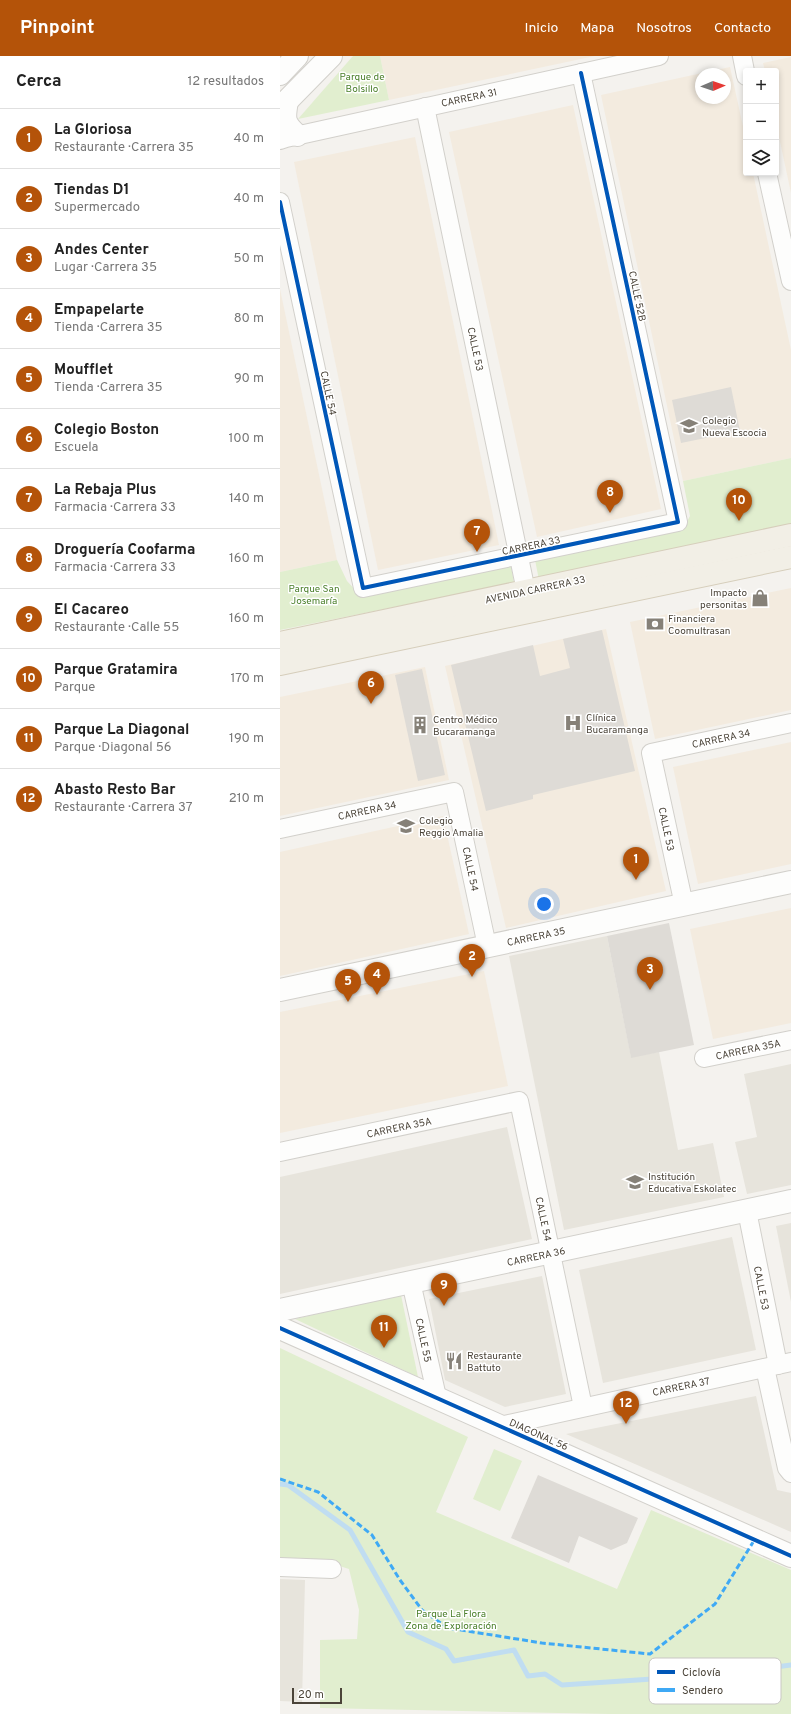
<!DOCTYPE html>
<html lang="es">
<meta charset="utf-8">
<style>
body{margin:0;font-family:Overpass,sans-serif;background:#f2f2f2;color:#222}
.controls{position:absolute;right:12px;top:12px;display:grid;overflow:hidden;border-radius:4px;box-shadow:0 2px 6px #0003}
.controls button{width:36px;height:36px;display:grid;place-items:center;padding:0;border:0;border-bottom:1px solid #e0e0e0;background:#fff;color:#222;font:20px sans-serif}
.compass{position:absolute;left:415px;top:12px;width:36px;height:36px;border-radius:50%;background:#fff;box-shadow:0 2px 6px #0003;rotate:88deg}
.scale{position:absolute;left:12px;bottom:10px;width:50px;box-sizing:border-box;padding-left:4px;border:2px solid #4b4439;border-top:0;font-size:11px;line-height:14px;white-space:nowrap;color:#4b4439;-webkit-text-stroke:3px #fff;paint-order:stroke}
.you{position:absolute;left:264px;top:848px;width:14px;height:14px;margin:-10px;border:3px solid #fff;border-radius:50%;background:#1a73e8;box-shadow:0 0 0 6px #1a73e833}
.badge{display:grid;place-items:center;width:26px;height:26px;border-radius:50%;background:#b45309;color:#fff;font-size:13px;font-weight:700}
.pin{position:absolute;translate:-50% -33px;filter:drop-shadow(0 1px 2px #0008)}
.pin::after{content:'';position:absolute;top:21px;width:14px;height:12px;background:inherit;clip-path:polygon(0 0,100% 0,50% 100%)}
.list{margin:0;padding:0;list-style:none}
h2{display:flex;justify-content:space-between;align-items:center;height:52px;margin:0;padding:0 16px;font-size:17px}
h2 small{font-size:13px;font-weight:400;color:#767676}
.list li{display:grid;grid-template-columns:26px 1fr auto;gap:12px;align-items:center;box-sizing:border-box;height:60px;padding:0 16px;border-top:1px solid #e0e0e0}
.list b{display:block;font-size:15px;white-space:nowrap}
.list p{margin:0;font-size:13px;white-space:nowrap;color:#767676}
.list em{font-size:13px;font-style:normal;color:#767676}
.icon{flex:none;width:22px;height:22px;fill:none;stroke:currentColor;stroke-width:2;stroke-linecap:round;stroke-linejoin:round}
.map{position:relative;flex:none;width:511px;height:1658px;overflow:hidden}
header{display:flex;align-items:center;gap:24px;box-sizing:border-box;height:56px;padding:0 20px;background:#b45309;color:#fff}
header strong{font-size:19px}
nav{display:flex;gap:22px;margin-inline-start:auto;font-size:14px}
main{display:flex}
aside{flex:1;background:#fff}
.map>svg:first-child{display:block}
.residential{fill:#e7e4dc}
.commercial{fill:#f3ebdf;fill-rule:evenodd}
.green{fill:#e1eecf}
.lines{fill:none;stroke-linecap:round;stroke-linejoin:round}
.stream{stroke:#c0ddf1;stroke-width:5}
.building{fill:#dedbd6}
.minor-casing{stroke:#d2d0cb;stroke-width:20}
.tertiary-casing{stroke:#d2d0cb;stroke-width:24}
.primary-casing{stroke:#d6cebb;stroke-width:24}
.minor{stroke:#fdfdfc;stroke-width:18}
.tertiary{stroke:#fdfdfc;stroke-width:22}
.primary{stroke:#f2efe6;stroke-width:22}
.quiet{stroke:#3fa9f5;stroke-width:3;stroke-dasharray:6 3;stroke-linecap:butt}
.cycleway-casing{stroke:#fff;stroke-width:6}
.cycleway{stroke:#0057b8;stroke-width:4}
.labels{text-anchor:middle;stroke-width:3;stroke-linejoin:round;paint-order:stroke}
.park-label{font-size:10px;fill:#4a7f2a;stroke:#fff}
.street-label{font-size:10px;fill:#4b4439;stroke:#fff}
.poi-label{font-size:10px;fill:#4b4439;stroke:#fff;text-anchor:start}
.key{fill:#fff;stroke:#c9c7c4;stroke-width:1}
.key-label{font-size:11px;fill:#4b4439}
</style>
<header>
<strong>Pinpoint</strong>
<nav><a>Inicio</a><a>Mapa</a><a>Nosotros</a><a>Contacto</a></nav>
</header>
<main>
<aside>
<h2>Cerca<small>12 resultados</small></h2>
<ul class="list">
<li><span class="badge">1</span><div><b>La Gloriosa</b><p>Restaurante · Carrera 35</p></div><em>40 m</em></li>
<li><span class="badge">2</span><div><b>Tiendas D1</b><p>Supermercado</p></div><em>40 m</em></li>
<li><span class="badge">3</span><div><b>Andes Center</b><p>Lugar · Carrera 35</p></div><em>50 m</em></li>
<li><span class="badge">4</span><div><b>Empapelarte</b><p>Tienda · Carrera 35</p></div><em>80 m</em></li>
<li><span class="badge">5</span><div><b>Moufflet</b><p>Tienda · Carrera 35</p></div><em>90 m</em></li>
<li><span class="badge">6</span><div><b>Colegio Boston</b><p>Escuela</p></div><em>100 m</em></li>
<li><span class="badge">7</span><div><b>La Rebaja Plus</b><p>Farmacia · Carrera 33</p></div><em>140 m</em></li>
<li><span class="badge">8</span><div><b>Droguería Coofarma</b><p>Farmacia · Carrera 33</p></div><em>160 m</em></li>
<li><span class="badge">9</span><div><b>El Cacareo</b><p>Restaurante · Calle 55</p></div><em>160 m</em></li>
<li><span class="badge">10</span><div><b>Parque Gratamira</b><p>Parque</p></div><em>170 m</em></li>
<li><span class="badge">11</span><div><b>Parque La Diagonal</b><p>Parque · Diagonal 56</p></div><em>190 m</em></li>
<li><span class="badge">12</span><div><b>Abasto Resto Bar</b><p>Restaurante · Carrera 37</p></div><em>210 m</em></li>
</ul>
</aside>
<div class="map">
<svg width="511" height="1658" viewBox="0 0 511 1658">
<rect width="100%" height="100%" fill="#f4f2ee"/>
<g class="residential">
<path d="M 327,880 L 351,1001 L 379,996 L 398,1094 L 433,1087 L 444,1141 L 284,1174 L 229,900 Z"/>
<path d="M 511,1008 L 511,1129 L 467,1138 L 455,1086 L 477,1081 L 464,1018 Z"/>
<path d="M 227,1071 L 252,1183 L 0,1238 L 0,1121 Z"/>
<path d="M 511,1167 L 511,1246 L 496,1170 Z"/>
<path d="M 452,1181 L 476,1294 L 323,1327 L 299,1214 Z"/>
<path d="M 262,1220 L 286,1338 L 225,1351 L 165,1324 L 149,1243 Z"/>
<path d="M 476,1340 L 497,1434 L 511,1437 L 511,1476 L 286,1378 Z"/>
<path d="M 0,1523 L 25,1524 L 22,1646 L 0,1645 Z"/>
</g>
<g class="commercial">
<path d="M 100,0 L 315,0 L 109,44 Z"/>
<path d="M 511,1 L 511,137 L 496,67 L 496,15 L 485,15 L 483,7 Z"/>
<path d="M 450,11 L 466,84 L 466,117 L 473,117 L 511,294 L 511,402 L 403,425 L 321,39 ZM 421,18 L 445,18 L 445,42 L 421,42 Z"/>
<path d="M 293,49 L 381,453 L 257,481 L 169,76 Z"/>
<path d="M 135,81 L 219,489 L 98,514 L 14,106 Z"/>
<path d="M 0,233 L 57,504 L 0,516 Z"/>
<path d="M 511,532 L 511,654 L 375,683 L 350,566 Z"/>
<path d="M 326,573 L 386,835 L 226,872 L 165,610 Z"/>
<path d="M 145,611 L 169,724 L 0,760 L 0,641 Z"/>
<path d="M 511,686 L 511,808 L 418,828 L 393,711 Z"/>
<path d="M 163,760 L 189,878 L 0,920 L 0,796 Z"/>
<path d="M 511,852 L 511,967 L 433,983 L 410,873 Z"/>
<path d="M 204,915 L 228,1030 L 0,1077 L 0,956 Z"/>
</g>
<g class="green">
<path d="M 73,0 L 100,0 L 109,44 L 18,63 Z"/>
<path d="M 511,402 L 511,469 L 259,524 L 255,504 L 404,471 L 410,460 L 403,425 Z"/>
<path d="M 57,504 L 67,525 L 79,538 L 231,510 L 234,527 L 0,574 L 0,516 Z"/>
<path d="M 121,1239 L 138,1321 L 15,1263 Z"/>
<path d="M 0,1292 L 188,1381 L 156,1456 L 337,1533 L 371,1454 L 511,1514 L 511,1658 L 329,1658 L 40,1652 L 40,1584 L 77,1583 L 79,1554 L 69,1513 L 44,1505 L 0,1503 Z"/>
<path d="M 214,1393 L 242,1405 L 220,1455 L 193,1443 Z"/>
</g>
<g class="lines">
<path class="stream" d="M 0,1428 L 8,1429 L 70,1474 L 128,1576 L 166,1593 L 174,1605 L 234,1594 L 248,1620 L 265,1618 L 282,1629 L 433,1619 L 511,1609"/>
</g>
<g class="building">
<path d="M 451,331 L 460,375 L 401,387 L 392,344 Z"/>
<path d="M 322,574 L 355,715 L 253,739 L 253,743 L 206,755 L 171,609 L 253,589 L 260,620 L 290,612 L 283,583 Z"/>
<path d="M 142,613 L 165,719 L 138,725 L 115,619 Z"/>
<path d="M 389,867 L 414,989 L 351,1002 L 327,880 Z"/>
<path d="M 258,1419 L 358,1462 L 347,1487 L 331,1494 L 299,1480 L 289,1507 L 231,1482 Z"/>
</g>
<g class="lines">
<g class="minor-casing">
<g id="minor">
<path d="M 462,0 L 466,20"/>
<path d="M 145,51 L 246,535"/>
<path d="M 0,84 L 6,82 L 379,0"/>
<path d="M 487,117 L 511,225"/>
<path d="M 0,146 L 83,532 L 398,466 L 301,17"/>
<path d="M 0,773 L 174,736 L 207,890"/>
<path d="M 404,849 L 371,697 L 511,667"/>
<path d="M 424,1002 L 511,984"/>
<path d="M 0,1096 L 239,1045 L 303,1351"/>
<path d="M 467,1155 L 498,1309"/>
<path d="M 131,1226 L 157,1341"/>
<path d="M 485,1312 L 507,1412 L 511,1417"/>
<path d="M 220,1370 L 511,1306"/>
<path d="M 0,1511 L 52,1513"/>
</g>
</g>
<g class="tertiary-casing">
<g id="tertiary">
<path d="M 0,18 L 17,0"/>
<path d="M 7,45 C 4,62 3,67 17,79"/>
<path d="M 0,52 L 51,0"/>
<path d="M 0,934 L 511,826"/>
<path d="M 0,1254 L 511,1145"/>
<path d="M 0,1272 L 511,1500"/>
</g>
</g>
<g class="primary-casing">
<g id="primary">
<path d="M 0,587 L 511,479"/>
<path d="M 0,608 L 511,501"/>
</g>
</g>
<use href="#minor" class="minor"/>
<use href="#tertiary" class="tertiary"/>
<use href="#primary" class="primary"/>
<path class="quiet" d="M 0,1423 L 38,1436 L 92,1479 L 120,1524 L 142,1554 L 168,1572 L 262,1587 L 370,1598 L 435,1548 L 475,1483"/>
<g class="cycleway-casing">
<g id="cycleway">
<path d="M 0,146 L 83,532 L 398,466 L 301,17"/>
<path d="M 0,1272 L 511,1500"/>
</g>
</g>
<use href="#cycleway" class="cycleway"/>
</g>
<defs>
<g id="school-bare" transform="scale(1.38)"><path d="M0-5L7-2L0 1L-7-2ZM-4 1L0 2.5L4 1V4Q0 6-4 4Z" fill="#868178" stroke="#fff" stroke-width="2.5" paint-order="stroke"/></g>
<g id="shop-bare" transform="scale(1.38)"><path d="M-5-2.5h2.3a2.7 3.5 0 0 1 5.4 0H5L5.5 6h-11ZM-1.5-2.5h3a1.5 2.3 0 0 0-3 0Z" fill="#868178" stroke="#fff" stroke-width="2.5" paint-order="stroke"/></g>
<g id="bank-bare" transform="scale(1.38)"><path d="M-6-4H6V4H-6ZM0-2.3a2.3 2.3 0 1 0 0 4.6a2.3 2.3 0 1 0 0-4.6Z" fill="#868178" stroke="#fff" stroke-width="2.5" paint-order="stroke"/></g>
<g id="hospital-bare" transform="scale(1.38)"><path d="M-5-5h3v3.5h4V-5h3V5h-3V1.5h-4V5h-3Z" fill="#868178" stroke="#fff" stroke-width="2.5" paint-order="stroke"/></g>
<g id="building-bare" transform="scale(1.38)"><path d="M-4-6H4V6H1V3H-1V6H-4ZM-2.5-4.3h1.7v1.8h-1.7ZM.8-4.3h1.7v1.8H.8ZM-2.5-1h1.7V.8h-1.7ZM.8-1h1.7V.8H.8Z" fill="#868178" stroke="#fff" stroke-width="2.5" paint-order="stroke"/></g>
<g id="restaurant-bare" transform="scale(1.38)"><path d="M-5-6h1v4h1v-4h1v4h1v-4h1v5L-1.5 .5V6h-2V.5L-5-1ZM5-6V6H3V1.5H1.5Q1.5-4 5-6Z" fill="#868178" stroke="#fff" stroke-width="2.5" paint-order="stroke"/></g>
</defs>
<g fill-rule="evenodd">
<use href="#school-bare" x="409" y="370"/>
<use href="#shop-bare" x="480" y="542"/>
<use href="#bank-bare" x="375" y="568"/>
<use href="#hospital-bare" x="293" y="667"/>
<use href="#building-bare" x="140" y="669"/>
<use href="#school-bare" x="126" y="770"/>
<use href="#school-bare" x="355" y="1126"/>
<use href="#restaurant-bare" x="174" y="1305"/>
</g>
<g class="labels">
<g class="park-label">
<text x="82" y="24">Parque de<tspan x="82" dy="12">Bolsillo</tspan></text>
<text x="34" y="536">Parque San<tspan x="34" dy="12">Josemaría</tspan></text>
<text x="171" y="1561">Parque La Flora<tspan x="171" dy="12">Zona de Exploración</tspan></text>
</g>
<g class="street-label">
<text transform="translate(189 41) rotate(-12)" y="4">CARRERA 31</text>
<text transform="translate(358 240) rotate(78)" y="4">CALLE 52B</text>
<text transform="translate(196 293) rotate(78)" y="4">CALLE 53</text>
<text transform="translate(49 337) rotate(78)" y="4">CALLE 54</text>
<text transform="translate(251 489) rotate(-12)" y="4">CARRERA 33</text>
<text transform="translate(255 533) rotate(-12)" y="4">AVENIDA CARRERA 33</text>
<text transform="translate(441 682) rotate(-12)" y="4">CARRERA 34</text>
<text transform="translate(87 754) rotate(-12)" y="4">CARRERA 34</text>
<text transform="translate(387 773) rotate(78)" y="4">CALLE 53</text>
<text transform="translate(191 813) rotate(78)" y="4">CALLE 54</text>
<text transform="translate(256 880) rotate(-12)" y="4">CARRERA 35</text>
<text transform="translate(468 993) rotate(-12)" y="4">CARRERA 35A</text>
<text transform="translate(119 1071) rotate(-12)" y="4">CARRERA 35A</text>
<text transform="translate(264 1163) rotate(78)" y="4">CALLE 54</text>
<text transform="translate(256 1200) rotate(-12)" y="4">CARRERA 36</text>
<text transform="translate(482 1232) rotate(79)" y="4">CALLE 53</text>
<text transform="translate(144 1284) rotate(78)" y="4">CALLE 55</text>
<text transform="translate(401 1330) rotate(-12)" y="4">CARRERA 37</text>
<text transform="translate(259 1378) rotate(24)" y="4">DIAGONAL 56</text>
</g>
<g class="poi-label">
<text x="422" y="368">Colegio<tspan x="422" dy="12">Nueva Escocia</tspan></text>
<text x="467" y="540" text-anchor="end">Impacto<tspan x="467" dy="12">personitas</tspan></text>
<text x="388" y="566">Financiera<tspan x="388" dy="12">Coomultrasan</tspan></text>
<text x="306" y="665">Clínica<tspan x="306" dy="12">Bucaramanga</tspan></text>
<text x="153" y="667">Centro Médico<tspan x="153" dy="12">Bucaramanga</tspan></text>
<text x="139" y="768">Colegio<tspan x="139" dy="12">Reggio Amalia</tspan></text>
<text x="368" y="1124">Institución<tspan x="368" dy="12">Educativa Eskolatec</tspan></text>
<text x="187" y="1303">Restaurante<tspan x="187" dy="12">Battuto</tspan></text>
</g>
</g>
<rect x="369" y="1602" width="132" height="46" rx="6" class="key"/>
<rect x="377" y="1614" width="18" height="4" fill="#0057b8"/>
<rect x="377" y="1632" width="18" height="4" fill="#3fa9f5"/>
<g class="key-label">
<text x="402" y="1620">Ciclovía</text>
<text x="402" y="1638">Sendero</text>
</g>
</svg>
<div class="controls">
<button>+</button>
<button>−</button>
<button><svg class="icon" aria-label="layers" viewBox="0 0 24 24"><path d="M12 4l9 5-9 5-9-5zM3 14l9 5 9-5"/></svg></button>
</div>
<svg class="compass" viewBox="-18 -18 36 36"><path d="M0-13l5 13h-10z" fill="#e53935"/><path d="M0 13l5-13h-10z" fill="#767676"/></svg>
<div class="scale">20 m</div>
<div class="you"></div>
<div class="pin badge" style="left:356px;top:824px">1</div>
<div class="pin badge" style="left:192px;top:921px">2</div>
<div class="pin badge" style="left:370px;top:934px">3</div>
<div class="pin badge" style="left:97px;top:939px">4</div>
<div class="pin badge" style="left:68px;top:946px">5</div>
<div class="pin badge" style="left:91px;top:648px">6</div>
<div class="pin badge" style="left:197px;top:496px">7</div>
<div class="pin badge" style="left:330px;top:457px">8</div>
<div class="pin badge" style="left:164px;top:1250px">9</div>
<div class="pin badge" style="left:459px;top:465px">10</div>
<div class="pin badge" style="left:104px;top:1292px">11</div>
<div class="pin badge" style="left:346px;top:1368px">12</div>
</div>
</main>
